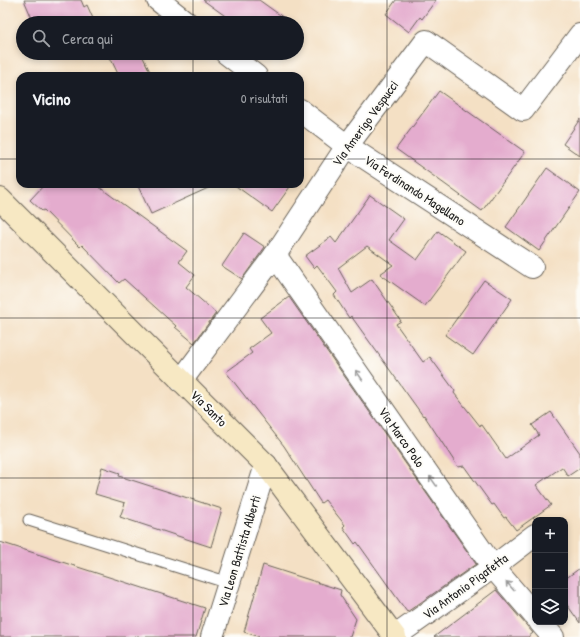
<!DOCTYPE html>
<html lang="it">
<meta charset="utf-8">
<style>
body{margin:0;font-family:"Patrick Hand",sans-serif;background:#20242c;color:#f1f3f6}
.controls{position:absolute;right:12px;bottom:12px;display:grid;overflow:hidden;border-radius:8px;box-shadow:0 2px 6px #0003}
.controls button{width:36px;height:36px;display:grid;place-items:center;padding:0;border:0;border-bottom:1px solid #363941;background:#171b24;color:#f1f3f6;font:20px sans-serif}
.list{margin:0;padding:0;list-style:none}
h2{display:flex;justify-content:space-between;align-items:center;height:52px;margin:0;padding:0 16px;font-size:17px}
h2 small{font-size:13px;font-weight:400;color:#9ea1a6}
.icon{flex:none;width:22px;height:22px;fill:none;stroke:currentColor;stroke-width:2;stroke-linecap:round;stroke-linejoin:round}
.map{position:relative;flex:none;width:580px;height:637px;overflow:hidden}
.search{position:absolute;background:#171b24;box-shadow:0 2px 6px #0003;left:16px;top:16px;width:288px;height:44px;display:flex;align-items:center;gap:10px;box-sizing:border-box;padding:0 14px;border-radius:22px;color:#9ea1a6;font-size:15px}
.panel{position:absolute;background:#171b24;box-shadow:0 2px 6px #0003;left:16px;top:72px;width:288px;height:116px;border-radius:12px}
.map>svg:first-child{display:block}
.building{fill:#e4acce}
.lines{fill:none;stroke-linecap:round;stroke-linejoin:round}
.lane-casing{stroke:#686157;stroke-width:13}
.street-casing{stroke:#686157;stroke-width:24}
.secondary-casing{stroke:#686157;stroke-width:24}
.lane{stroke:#fff;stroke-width:11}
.street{stroke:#fff;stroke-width:22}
.secondary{stroke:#f7e8c3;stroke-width:22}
.oneway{stroke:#999}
.grid{fill:none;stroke:#1c1c1c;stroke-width:1;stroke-opacity:0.55}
.labels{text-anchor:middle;stroke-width:4;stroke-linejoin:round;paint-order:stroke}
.street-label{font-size:13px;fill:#1c1c1c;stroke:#fdfcf7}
</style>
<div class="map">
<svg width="580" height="637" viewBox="0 0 580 637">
<rect width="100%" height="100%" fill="#fdfcf7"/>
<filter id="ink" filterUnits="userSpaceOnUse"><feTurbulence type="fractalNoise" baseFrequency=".025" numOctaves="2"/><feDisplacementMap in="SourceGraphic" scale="8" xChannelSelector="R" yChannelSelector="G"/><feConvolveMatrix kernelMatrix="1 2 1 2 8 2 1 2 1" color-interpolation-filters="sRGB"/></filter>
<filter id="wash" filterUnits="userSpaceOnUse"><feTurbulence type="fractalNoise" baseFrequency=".012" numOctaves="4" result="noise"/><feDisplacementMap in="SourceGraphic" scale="16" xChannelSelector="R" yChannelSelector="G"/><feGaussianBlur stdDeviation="0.9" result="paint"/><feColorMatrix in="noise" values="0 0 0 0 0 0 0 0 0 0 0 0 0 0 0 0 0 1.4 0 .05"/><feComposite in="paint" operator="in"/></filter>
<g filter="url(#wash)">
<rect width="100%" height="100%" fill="#f4e0c4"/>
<g id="blocks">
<g class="building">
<path d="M 24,0 L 81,0 L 84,7 L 87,5 L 95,23 L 34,23 Z"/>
<path d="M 203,0 L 259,0 L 291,23 L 235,23 Z"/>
<path d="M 396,0 L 436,0 L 422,19 L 420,17 L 409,32 L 386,14 Z"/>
<path d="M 108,53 L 141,53 L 152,76 L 119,76 Z"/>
<path d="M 439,91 L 525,152 L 482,211 L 396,149 Z"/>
<path d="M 580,119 L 580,156 L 563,144 Z"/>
<path d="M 547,168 L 580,192 L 539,251 L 506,227 Z"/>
<path d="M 45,184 L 95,184 L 187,251 L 179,262 L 195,275 L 186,287 L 216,313 L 194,343 L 175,327 L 176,326 L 124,279 L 119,283 L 82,245 L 80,247 L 44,210 L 42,211 L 30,200 Z"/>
<path d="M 137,184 L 217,184 L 151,214 Z"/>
<path d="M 233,184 L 292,184 L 272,212 Z"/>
<path d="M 370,195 L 404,219 L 389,240 L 417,260 L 438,231 L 466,251 L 425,306 L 380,274 L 393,265 L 367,246 L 338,268 L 352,293 L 372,279 L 401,321 L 396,324 L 423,362 L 430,357 L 455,391 L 454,393 L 480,426 L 482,425 L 506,459 L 539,435 L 532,425 L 551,412 L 580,453 L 580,468 L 568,476 L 562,467 L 536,485 L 551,505 L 516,530 L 506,517 L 504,518 L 494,504 L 492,505 L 464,466 L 458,467 L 424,415 L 423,416 L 351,316 L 349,318 L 334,295 L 337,292 L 317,265 L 314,268 L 305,256 L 331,237 L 336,243 Z"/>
<path d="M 244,233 L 265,247 L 242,279 L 222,266 Z"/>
<path d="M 484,280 L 512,299 L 473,355 L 445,335 Z"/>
<path d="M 289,297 L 476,564 L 407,612 L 357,542 L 355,544 L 343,527 L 345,525 L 325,500 L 321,503 L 284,446 L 226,372 L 252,353 L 249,349 L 271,333 L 260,318 Z"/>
<path d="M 102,467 L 120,473 L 119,476 L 222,509 L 211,547 L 120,517 L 125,503 L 95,494 Z"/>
<path d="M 0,542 L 205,608 L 196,637 L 0,637 Z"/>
<path d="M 263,565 L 341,590 L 340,595 L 356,619 L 350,637 L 260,637 L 244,632 Z"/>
<path d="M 580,568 L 580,623 L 565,602 L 565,579 Z"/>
<path d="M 496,590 L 533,633 L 528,637 L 434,637 Z"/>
</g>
</g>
</g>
<g filter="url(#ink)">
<use href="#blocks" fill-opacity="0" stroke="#686157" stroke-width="1"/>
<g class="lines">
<g class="lane-casing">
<path id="lane" d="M 29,520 L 229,583"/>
</g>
<g class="street-casing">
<g id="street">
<path d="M 158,0 L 187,23"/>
<path d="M 226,53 L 256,76"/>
<path d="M 300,110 L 347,146 L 532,267"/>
<path d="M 275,255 L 493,567 L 535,616"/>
<path d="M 181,381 L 275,255 L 347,146 L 426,41 L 523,110 L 580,35"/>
<path d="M 540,622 L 553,637"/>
<path d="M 212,637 L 266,465"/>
<path d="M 394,637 L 493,567 L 535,535"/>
</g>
</g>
<g class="secondary-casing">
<path id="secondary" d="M 0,199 L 266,465 L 395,637"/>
</g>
<use href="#lane" class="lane"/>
<use href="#street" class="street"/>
<use href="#secondary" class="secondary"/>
</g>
<defs><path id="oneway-shaft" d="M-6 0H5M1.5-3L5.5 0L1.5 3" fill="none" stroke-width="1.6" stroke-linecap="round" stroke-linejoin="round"/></defs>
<g class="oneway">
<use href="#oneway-shaft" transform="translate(359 375) rotate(-125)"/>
<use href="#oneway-shaft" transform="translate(433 481) rotate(-125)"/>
<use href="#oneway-shaft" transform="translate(510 586) rotate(-131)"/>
</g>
</g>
<path class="grid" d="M 193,0 L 193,23M 387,0 L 387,637M 193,53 L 193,76M 0,159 L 20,159M 300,159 L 580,159M 193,184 L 193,637M 0,318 L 580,318M 0,478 L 580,478"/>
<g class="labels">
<g class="street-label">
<text transform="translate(365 123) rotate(-54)" y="5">Via Amerigo Vespucci</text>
<text transform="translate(415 190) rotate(33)" y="5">Via Ferdinando Magellano</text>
<text transform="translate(209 408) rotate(45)" y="5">Via Santo</text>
<text transform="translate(402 437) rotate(55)" y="5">Via Marco Polo</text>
<text transform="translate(239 551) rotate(-73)" y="5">Via Leon Battista Alberti</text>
<text transform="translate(465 586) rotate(-36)" y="5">Via Antonio Pigafetta</text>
</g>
</g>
</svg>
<div class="controls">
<button>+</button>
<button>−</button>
<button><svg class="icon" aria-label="layers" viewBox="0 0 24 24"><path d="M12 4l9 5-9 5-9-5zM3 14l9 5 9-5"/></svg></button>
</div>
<div class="search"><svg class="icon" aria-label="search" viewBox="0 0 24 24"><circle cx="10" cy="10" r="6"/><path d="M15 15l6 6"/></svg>Cerca qui</div>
<section class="panel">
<h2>Vicino<small>0 risultati</small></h2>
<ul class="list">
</ul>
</section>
</div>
